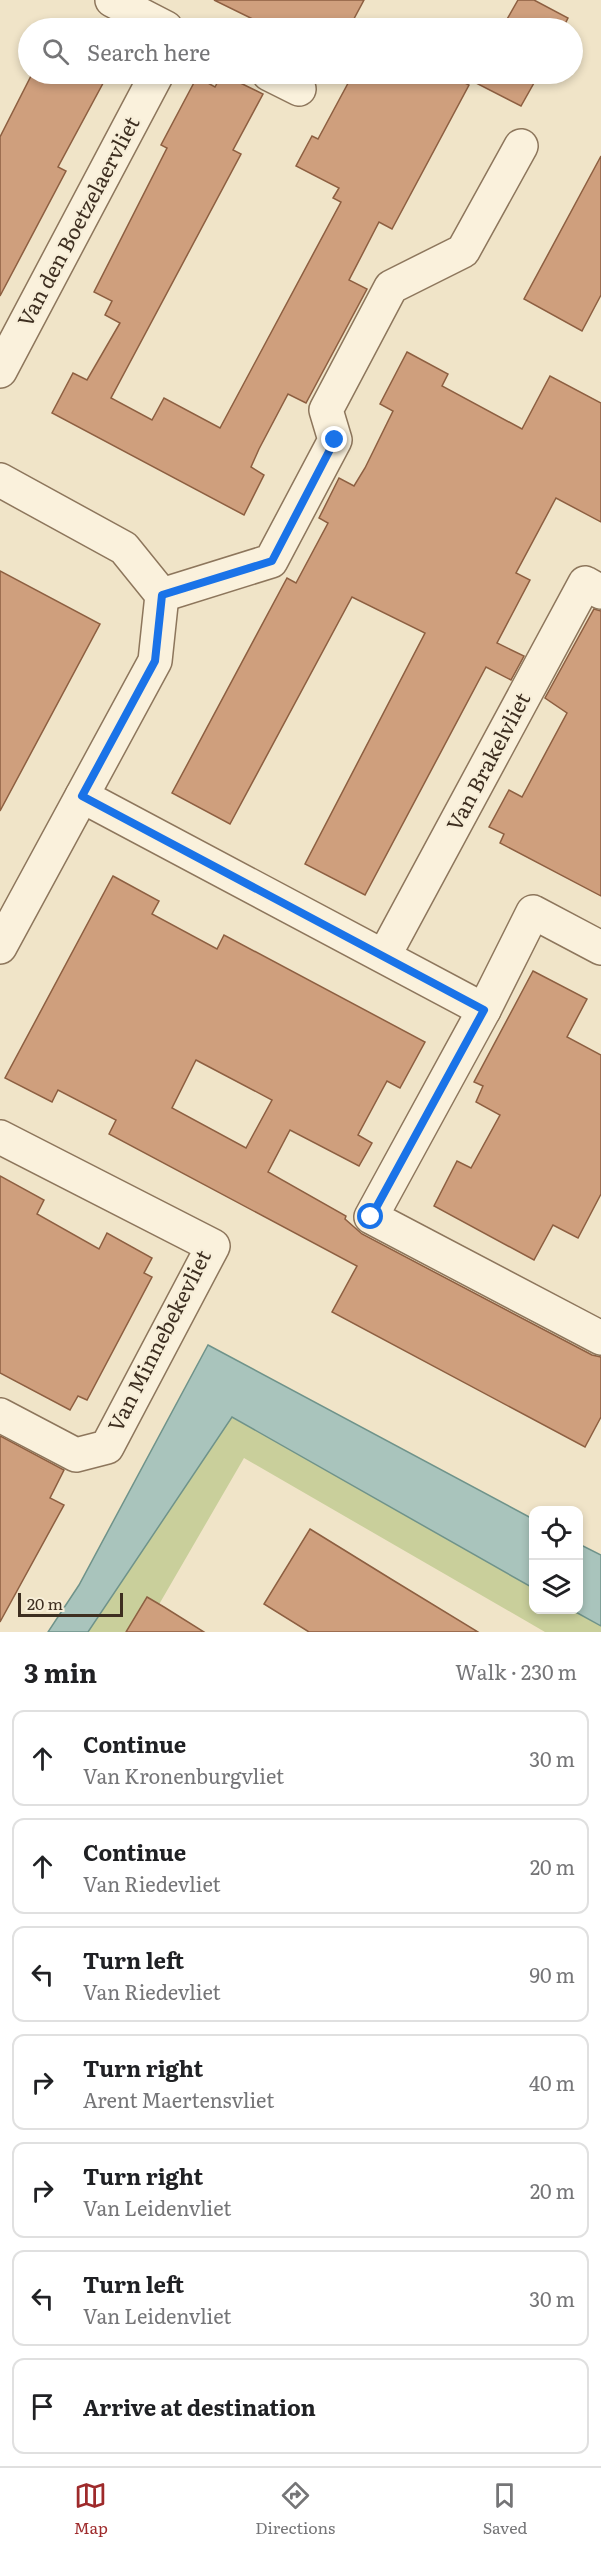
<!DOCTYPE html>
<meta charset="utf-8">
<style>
body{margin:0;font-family:Literata,serif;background:#f6f6f6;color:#202124}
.controls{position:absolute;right:18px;bottom:18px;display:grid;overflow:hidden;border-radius:12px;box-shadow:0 3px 9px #0003}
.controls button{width:54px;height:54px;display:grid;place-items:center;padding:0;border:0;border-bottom:2px solid #e0e0e0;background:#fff;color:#202124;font:30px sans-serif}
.scale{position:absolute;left:18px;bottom:15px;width:105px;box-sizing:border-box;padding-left:6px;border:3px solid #3d2e20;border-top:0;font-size:16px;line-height:21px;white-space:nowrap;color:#3d2e20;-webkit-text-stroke:4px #f7eed8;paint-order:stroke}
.stop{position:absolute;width:18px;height:18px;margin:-14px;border:4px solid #1a73e8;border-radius:50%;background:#fff}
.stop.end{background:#1a73e8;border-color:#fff;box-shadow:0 2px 6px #0008}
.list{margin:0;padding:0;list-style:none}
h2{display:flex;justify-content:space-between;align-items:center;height:78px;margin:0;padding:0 24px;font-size:26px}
h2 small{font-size:20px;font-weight:400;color:#757577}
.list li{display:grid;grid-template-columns:39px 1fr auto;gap:18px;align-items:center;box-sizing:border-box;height:96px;margin:0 12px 12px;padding:0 12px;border:2px solid #e0e0e0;border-radius:12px}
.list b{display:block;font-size:22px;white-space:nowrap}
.list p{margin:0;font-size:20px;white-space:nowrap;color:#757577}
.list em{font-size:20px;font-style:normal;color:#757577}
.icon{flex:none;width:33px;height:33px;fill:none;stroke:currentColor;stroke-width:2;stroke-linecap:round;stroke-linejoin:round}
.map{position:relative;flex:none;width:601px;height:1632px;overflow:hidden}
.search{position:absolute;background:#fff;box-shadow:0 3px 9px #0003;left:18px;right:18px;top:18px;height:66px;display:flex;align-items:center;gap:15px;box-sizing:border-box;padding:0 21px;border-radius:33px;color:#757577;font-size:22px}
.sheet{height:834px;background:#fff}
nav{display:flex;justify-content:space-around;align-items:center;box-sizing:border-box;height:84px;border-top:2px solid #e0e0e0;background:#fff;font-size:16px;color:#757577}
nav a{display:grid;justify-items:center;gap:3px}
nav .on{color:#9e2a2b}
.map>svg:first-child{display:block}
.green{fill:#c9cf9b}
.water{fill:#a9c4bc;stroke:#6f938a;stroke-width:1.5}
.building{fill:#cf9f7d;stroke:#8d5f41;stroke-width:1.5;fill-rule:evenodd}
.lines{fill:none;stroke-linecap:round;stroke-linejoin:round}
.street-casing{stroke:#8d765c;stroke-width:36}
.street{stroke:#faf1dc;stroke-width:33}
.route{stroke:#1a73e8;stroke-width:8}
.labels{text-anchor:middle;stroke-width:4.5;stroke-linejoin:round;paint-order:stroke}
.street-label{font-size:21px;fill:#3d2e20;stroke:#f7eed8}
</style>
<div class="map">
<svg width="601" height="1632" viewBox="0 0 601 1632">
<rect width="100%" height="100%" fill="#f0e4c8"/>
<path class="green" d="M 232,1417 L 533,1588 L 534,1610 L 572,1610 L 601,1626 L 601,1632 L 545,1632 L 244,1458 L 143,1632 L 88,1632 Z"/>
<g class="water">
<path d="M 208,1345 L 533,1519 L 533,1588 L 232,1417 L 88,1632 L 48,1632 L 79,1585 Z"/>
<path d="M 579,1544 L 601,1555 L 601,1626 L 572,1610 L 578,1610 Z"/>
</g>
<g class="building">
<path d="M 214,0 L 364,0 L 349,28 L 271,28 Z"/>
<path d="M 518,0 L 534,0 L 568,18 L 563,28 L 502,28 Z"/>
<path d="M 32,74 L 108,74 L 58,167 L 66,171 L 0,296 L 0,137 Z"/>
<path d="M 222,74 L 263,94 L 233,150 L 241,154 L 111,398 L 152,420 L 164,398 L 220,428 L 341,202 L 333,198 L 339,188 L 296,166 L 312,136 L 318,139 L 353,74 L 447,74 L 469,85 L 392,229 L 379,222 L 349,280 L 367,289 L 306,403 L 288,394 L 259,449 L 251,467 L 264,475 L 244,515 L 52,413 L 73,373 L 87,380 L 120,323 L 105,315 L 112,301 L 94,292 L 167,148 L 161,145 L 197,77 L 215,87 Z"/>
<path d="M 479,74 L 539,74 L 521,106 L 474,82 Z"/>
<path d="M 601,156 L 601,295 L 582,331 L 524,299 Z"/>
<path d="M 407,352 L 448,374 L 442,386 L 522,429 L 550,376 L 601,403 L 601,522 L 556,498 L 516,573 L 530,580 L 497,643 L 524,656 L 511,680 L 486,667 L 365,895 L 305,864 L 425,633 L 352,597 L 230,824 L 172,793 L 287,578 L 296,583 L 328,523 L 319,518 L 339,478 L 354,486 L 365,468 L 393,411 L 380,404 Z"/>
<path d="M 0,571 L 100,624 L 0,811 Z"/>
<path d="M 594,609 L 601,611 L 601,896 L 500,843 L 504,834 L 489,827 L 509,790 L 522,797 L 567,713 L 545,698 Z"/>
<path d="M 113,876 L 159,901 L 152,914 L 217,949 L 224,935 L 425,1042 L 400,1088 L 387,1081 L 358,1135 L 372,1143 L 359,1166 L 290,1130 L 268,1172 L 346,1216 L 345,1219 L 362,1234 L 592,1355 L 601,1357 L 601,1417 L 585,1447 L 332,1312 L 357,1266 L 109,1134 L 116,1120 L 58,1090 L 52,1102 L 5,1078 ZM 196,1060 L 272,1100 L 246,1148 L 172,1108 Z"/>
<path d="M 533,971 L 587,999 L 567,1037 L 601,1055 L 601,1194 L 578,1238 L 553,1225 L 534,1260 L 434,1206 L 457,1161 L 471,1168 L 500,1115 L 476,1102 L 483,1086 L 474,1082 Z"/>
<path d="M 0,1176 L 44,1200 L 37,1214 L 99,1249 L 107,1233 L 152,1258 L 144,1273 L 152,1277 L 87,1400 L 78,1396 L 70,1410 L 0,1373 Z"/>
<path d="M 0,1436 L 64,1470 L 50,1498 L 64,1505 L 0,1622 Z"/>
<path d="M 310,1529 L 391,1579 L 478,1632 L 309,1632 L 264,1604 Z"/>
<path d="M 147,1597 L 164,1607 L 204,1632 L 126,1632 Z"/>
</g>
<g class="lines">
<g class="street-casing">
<g id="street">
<path d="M 112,0 L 166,28"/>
<path d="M 269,74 L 299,89"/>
<path d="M 0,371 L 157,74"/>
<path d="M 0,480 L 124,548 L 162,595 L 155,661 L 0,947"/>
<path d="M 162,595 L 271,561 L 335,440 L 326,410 L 391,287 L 463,251 L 521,146"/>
<path d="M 82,796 L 484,1010 L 533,912 L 601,948"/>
<path d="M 384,956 L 585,583 L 601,592"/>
<path d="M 484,1010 L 371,1217 L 601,1338"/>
<path d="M 0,1137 L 213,1246 L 107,1447 L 76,1455 L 0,1415"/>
</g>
</g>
<use href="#street" class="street"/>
</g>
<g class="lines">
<path class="route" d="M 335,440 L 272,561 L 162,595 L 155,661 L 82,796 L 484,1010 L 371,1217"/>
</g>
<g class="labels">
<g class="street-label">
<text transform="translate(79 222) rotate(-62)" y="7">Van den Boetzelaervliet</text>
<text transform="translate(489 762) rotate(-62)" y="7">Van Brakelvliet</text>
<text transform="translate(160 1341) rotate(-63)" y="7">Van Minnebekevliet</text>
</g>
</g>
</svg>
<div class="controls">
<button><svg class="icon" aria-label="locate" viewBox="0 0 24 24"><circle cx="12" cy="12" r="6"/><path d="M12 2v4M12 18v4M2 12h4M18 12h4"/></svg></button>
<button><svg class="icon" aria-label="layers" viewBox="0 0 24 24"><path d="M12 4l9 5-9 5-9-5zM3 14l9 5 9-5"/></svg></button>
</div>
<div class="scale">20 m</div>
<div class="stop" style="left:371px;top:1217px"></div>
<div class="stop end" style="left:335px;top:440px"></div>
<div class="search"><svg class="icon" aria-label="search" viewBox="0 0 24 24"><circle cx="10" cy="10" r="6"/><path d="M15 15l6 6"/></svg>Search here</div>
</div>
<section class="sheet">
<h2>3 min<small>Walk · 230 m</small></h2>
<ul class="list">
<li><svg class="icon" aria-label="ahead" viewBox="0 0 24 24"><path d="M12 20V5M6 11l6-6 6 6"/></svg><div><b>Continue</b><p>Van Kronenburgvliet</p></div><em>30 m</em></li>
<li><svg class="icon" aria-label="ahead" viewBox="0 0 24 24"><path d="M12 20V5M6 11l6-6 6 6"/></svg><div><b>Continue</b><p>Van Riedevliet</p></div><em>20 m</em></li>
<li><svg class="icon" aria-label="left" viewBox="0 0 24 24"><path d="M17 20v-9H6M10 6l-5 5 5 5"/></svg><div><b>Turn left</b><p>Van Riedevliet</p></div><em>90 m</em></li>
<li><svg class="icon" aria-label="right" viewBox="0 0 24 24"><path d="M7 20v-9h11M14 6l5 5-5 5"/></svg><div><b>Turn right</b><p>Arent Maertensvliet</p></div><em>40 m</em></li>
<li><svg class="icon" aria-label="right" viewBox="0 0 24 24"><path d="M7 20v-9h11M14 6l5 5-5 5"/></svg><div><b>Turn right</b><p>Van Leidenvliet</p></div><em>20 m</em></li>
<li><svg class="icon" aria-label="left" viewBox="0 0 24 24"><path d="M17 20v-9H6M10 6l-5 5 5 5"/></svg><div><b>Turn left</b><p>Van Leidenvliet</p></div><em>30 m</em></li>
<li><svg class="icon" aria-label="arrive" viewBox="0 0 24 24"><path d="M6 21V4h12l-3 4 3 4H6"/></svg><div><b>Arrive at destination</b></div></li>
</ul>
</section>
<nav>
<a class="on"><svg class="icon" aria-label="map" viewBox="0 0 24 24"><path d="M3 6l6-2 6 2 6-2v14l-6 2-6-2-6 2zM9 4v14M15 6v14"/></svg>Map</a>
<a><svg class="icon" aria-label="directions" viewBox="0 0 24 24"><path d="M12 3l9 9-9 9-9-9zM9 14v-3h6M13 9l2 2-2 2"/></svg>Directions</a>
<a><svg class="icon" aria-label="saved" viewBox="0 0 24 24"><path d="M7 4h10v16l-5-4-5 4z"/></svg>Saved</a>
</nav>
